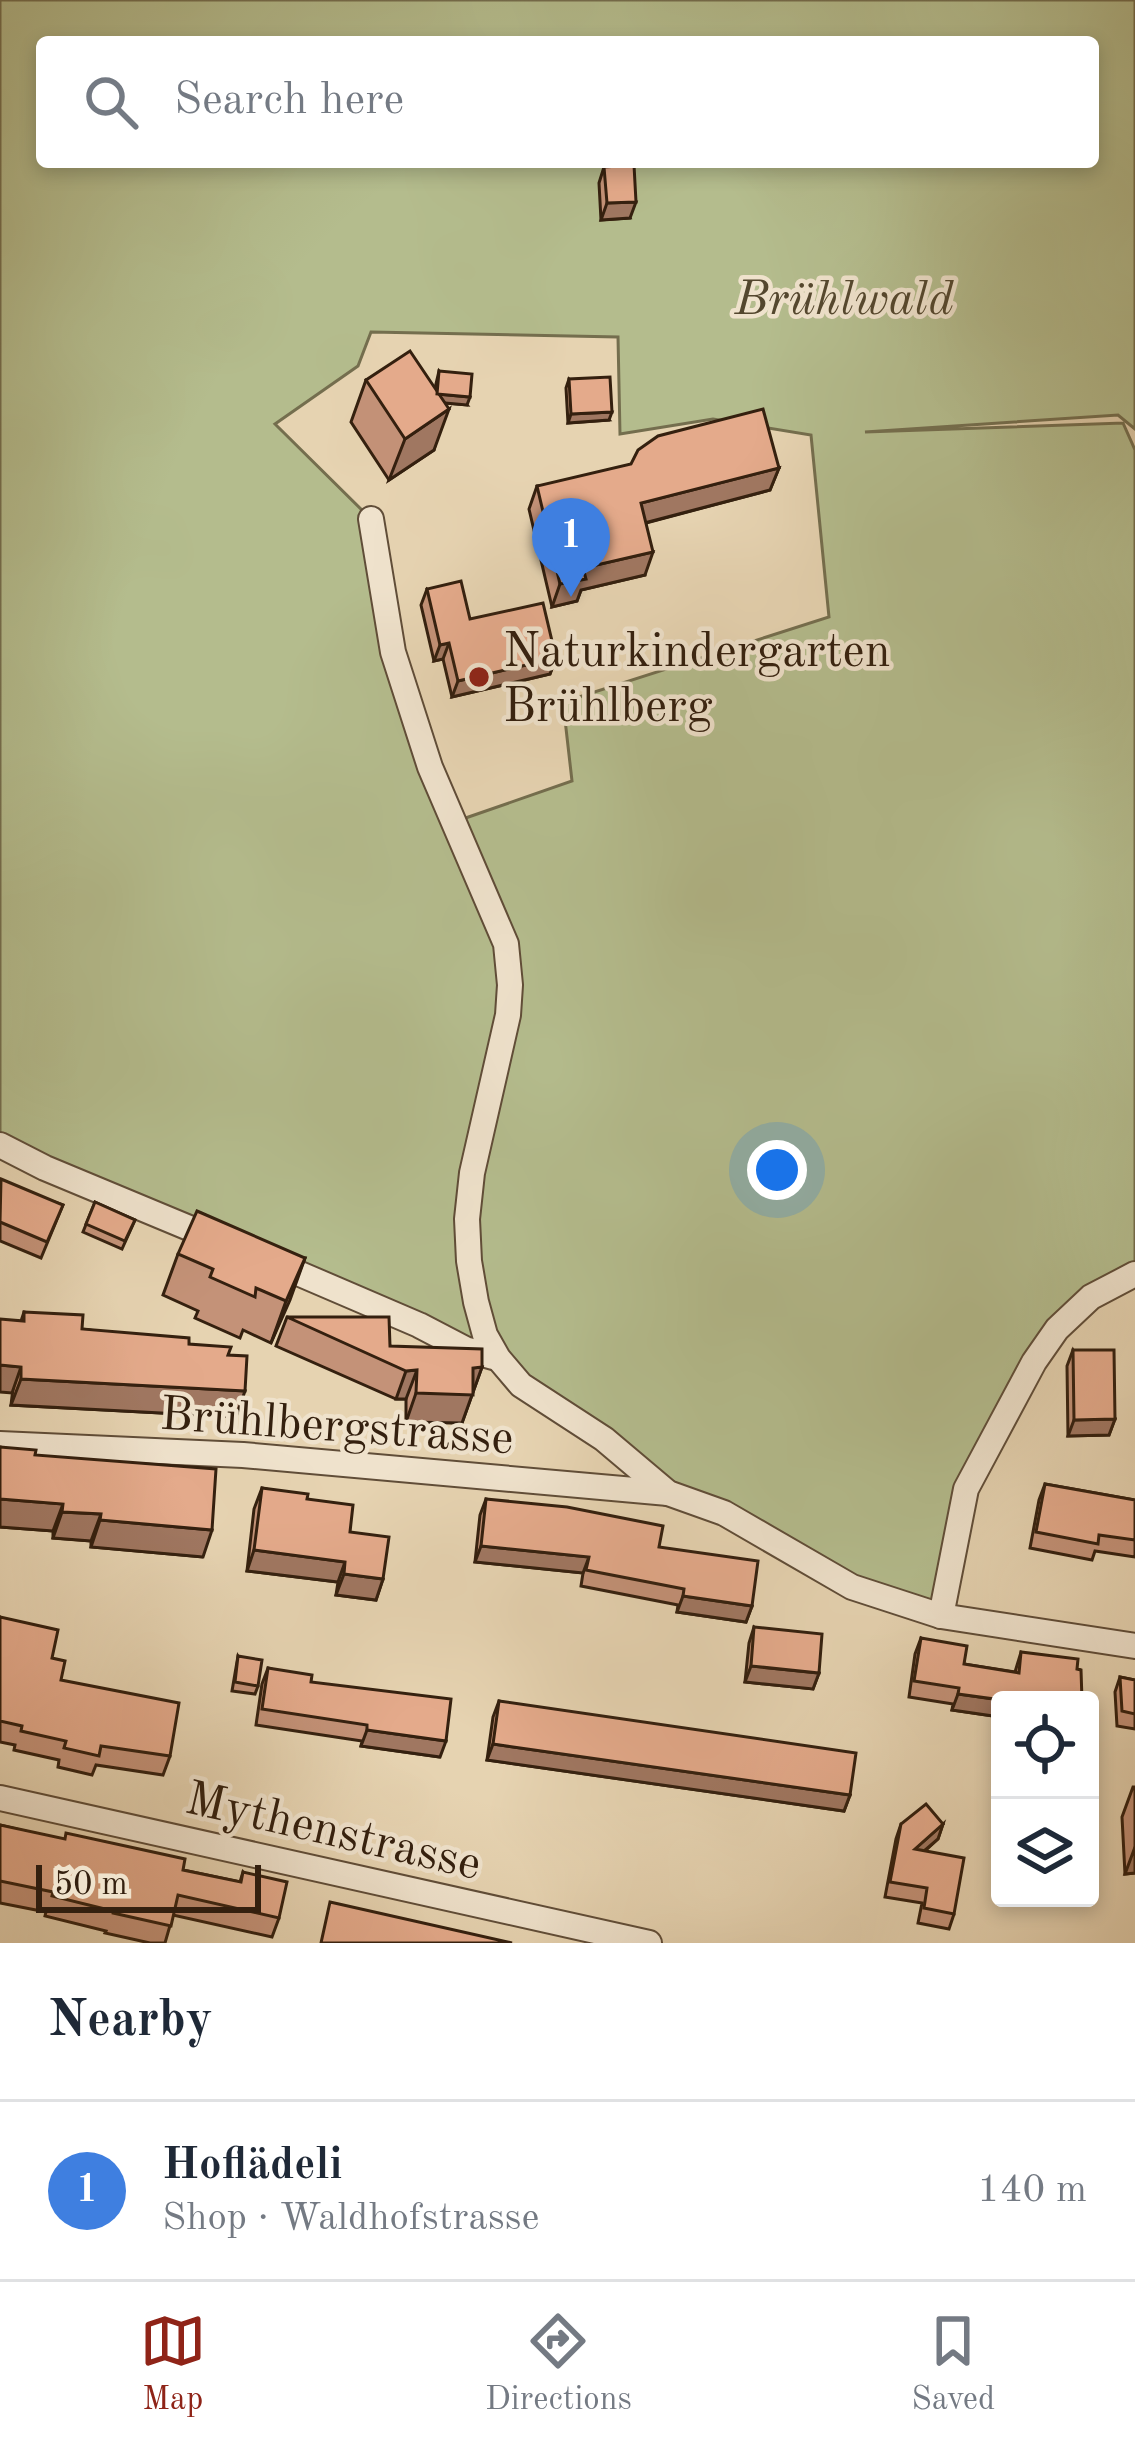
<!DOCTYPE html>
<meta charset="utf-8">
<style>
body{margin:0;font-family:"Old Standard TT",serif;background:#f2f2f3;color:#1f2937}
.controls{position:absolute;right:36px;bottom:36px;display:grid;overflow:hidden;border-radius:12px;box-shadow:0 6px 18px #0003}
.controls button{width:108px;height:108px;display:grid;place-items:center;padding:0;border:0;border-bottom:3px solid #e0e1e3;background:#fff;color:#1f2937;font:60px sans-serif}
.scale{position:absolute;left:36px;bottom:30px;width:225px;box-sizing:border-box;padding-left:12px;border:6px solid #34200f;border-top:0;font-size:33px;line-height:42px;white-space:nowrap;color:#34200f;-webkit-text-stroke:9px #efe2cc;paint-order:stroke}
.you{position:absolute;left:777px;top:1170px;width:42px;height:42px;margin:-30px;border:9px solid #fff;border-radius:50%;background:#1a73e8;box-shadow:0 0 0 18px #1a73e833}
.badge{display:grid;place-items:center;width:78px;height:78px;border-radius:50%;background:#8f2418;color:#fff;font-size:39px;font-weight:700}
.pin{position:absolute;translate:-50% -99px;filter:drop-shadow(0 3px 6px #0008)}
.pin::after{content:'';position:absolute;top:63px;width:42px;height:36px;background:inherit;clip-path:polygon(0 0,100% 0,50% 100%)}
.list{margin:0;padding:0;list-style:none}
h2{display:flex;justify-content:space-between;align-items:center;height:156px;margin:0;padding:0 48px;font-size:51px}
h2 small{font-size:39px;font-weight:400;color:#747a83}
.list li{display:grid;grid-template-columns:78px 1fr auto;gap:36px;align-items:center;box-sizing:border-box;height:180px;padding:0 48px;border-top:3px solid #e0e1e3}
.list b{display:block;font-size:45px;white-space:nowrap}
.list p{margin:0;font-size:39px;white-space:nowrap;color:#747a83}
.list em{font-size:39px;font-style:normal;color:#747a83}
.icon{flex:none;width:66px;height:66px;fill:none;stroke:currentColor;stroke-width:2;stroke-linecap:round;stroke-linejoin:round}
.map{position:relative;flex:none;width:1135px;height:1943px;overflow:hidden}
.search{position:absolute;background:#fff;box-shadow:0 6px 18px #0003;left:36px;right:36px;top:36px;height:132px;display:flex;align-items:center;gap:30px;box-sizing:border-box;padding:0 42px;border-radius:12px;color:#747a83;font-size:45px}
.sheet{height:336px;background:#fff}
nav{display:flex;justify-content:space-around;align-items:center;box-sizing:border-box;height:168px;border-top:3px solid #e0e1e3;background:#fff;font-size:33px;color:#747a83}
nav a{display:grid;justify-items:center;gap:6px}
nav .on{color:#8f2418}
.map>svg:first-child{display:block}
.green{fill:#b4bc8d;stroke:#746e4e;stroke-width:3;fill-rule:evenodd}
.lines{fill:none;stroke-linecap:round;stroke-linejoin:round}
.minor-casing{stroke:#604d38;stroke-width:28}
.minor{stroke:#efe2cc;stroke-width:24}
.wall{fill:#c49278;stroke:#34200f;stroke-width:3}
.shaded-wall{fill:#a07761;stroke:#34200f;stroke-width:3}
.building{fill:#e4aa8b;stroke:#34200f;stroke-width:3}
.poi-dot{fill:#8f2418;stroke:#efe2cc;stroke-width:4.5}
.labels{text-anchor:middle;stroke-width:9;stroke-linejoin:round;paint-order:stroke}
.park-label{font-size:48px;font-style:italic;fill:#54472e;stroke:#efe2cc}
.poi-label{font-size:48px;fill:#34200f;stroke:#efe2cc;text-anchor:start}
.street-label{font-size:48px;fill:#34200f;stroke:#efe2cc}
</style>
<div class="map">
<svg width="1135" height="1943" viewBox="0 0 1135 1943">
<rect width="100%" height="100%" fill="#e6d3b1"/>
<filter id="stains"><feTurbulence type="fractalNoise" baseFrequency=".00167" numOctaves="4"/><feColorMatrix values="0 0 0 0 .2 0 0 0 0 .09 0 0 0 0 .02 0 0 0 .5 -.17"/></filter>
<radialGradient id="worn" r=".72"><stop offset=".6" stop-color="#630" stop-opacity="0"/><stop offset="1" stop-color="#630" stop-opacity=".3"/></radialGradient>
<path class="green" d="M 0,0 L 1135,0 L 1135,429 L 1118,415 L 865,432 L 1123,423 L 1135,450 L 1135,1274 L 1057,1329 L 966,1489 L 941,1616 L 668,1493 L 498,1358 L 0,1145 ZM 42,42 L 1093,42 L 1093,162 L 42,162 ZM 371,332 L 618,337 L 620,434 L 713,419 L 811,435 L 829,617 L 563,702 L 572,781 L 454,822 L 393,652 L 371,519 L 275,424 L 358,366 Z"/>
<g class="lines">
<g class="minor-casing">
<g id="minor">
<path d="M 371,519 L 393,652 L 430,767 L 506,944 L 510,985 L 508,1015 L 472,1173 L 467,1219 L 469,1261 L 476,1302 L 485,1335 L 498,1358 L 521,1385 L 604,1439 L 668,1493 L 724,1513 L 852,1587 L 941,1616 L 1135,1646"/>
<path d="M 0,1145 L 45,1168 L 218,1240"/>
<path d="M 272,1262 L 419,1325 L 465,1349 L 493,1357"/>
<path d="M 0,1444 L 243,1455 L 668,1493"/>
<path d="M 941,1616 L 966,1489 L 1034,1362 L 1057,1329 L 1091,1297 L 1135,1274"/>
<path d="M 0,1798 L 649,1943"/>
</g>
</g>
<use href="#minor" class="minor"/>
</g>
<g class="wall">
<path d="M 604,167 L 630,218 L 601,220 L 599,183 Z"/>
<path d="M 439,371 L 467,405 L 445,403 L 434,450 L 389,480 L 351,422 L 366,380 L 435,388 Z"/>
<path d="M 569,379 L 609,420 L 568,423 L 566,388 Z"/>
<path d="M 779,468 L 770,490 L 646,523 L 645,575 L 581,590 L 577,601 L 552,607 L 529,509 L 537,486 Z"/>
<path d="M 427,589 L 470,619 L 556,658 L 550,674 L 452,697 L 443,659 L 434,661 L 421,605 Z"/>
<path d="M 0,1183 L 63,1205 L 41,1258 L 0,1241 Z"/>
<path d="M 95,1202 L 135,1220 L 122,1249 L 83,1232 Z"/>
<path d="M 178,1254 L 305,1258 L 271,1343 L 243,1330 L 240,1338 L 195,1318 L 198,1311 L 163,1295 Z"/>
<path d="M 24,1312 L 82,1329 L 189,1344 L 229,1355 L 236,1417 L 11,1405 L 21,1321 Z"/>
<path d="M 287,1317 L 390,1346 L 482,1367 L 462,1423 L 406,1422 L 406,1399 L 396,1399 L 276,1346 Z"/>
<path d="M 1073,1350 L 1115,1419 L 1109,1435 L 1068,1436 L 1067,1366 Z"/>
<path d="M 0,1447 L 35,1455 L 203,1557 L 91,1547 L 91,1541 L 53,1538 L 53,1531 L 0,1527 Z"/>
<path d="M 1045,1484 L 1135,1500 L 1135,1557 L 1095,1551 L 1092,1560 L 1030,1548 L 1039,1500 Z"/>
<path d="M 262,1488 L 307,1499 L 350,1532 L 383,1579 L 376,1600 L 336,1595 L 338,1582 L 247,1571 L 254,1509 Z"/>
<path d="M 486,1499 L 659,1547 L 752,1606 L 746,1622 L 677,1612 L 678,1605 L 581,1586 L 583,1573 L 475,1562 L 480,1515 Z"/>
<path d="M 0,1617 L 52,1658 L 61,1680 L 170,1756 L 163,1775 L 96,1765 L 92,1775 L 58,1767 L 59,1760 L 14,1750 L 15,1745 L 0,1742 Z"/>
<path d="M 754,1627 L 819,1673 L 813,1689 L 745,1682 L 749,1643 Z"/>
<path d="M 921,1638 L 964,1664 L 1015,1672 L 1021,1652 L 1077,1669 L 1000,1700 L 1000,1717 L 952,1710 L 953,1704 L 909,1697 L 915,1654 Z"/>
<path d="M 238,1656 L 258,1686 L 255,1694 L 232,1691 Z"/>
<path d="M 268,1668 L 311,1682 L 440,1757 L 361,1746 L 362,1741 L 256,1725 L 262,1684 Z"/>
<path d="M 1120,1677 L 1135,1680 L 1135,1729 L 1117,1726 L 1115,1692 Z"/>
<path d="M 499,1701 L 850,1795 L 844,1811 L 487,1760 L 493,1717 Z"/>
<path d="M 1133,1787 L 1135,1787 L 1135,1873 L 1125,1874 L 1122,1817 Z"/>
<path d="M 901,1824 L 943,1824 L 938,1839 L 925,1851 L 954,1914 L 949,1929 L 918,1923 L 922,1903 L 885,1897 L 896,1839 Z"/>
<path d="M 0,1825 L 183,1870 L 240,1882 L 243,1872 L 279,1918 L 272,1937 L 173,1915 L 165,1943 L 150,1943 L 105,1933 L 106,1931 L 45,1916 L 46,1912 L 0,1903 Z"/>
</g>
<g class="shaded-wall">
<path d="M 636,202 L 630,218 L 601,220 L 607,203 Z"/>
<path d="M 437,394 L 470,397 L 467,405 L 434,402 Z"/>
<path d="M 449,409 L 434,450 L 389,480 L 405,439 Z"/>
<path d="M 612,412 L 609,420 L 568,423 L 571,414 Z"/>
<path d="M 779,468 L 770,490 L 633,526 L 641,503 Z"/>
<path d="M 653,552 L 645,575 L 581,590 L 577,601 L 552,607 L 560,584 L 583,568 Z"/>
<path d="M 449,643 L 443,659 L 434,661 L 440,645 Z"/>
<path d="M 556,658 L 550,674 L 452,697 L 458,681 Z"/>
<path d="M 305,1258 L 290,1300 L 271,1343 L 286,1301 Z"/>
<path d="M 0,1365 L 21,1367 L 12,1393 L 0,1392 Z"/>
<path d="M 482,1367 L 462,1423 L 406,1422 L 416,1393 L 473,1368 Z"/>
<path d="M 417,1370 L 406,1399 L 396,1399 L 406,1371 Z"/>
<path d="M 21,1379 L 245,1391 L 236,1417 L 11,1405 Z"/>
<path d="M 1115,1419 L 1109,1435 L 1068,1436 L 1074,1420 Z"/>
<path d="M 0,1499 L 63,1504 L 53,1531 L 0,1527 Z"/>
<path d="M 62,1512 L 101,1514 L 91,1541 L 53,1538 Z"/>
<path d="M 100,1520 L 212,1530 L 203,1557 L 91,1547 Z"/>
<path d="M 481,1546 L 589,1557 L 583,1573 L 475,1562 Z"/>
<path d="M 254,1550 L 345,1562 L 338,1582 L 247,1571 Z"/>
<path d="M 344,1574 L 383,1579 L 376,1600 L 336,1595 Z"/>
<path d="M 683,1596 L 752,1606 L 746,1622 L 677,1612 Z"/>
<path d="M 751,1666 L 819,1673 L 813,1689 L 745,1682 Z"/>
<path d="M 958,1694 L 1000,1700 L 1000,1717 L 952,1710 Z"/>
<path d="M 367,1730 L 446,1741 L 440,1757 L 361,1746 Z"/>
<path d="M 493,1744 L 850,1795 L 844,1811 L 487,1760 Z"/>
<path d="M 943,1824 L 938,1839 L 909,1864 L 915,1849 Z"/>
<path d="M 1135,1847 L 1135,1873 L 1125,1874 Z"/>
<path d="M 1029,1898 L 1082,1898 L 1079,1904 L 1026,1905 Z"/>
</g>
<g class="building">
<path d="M 634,165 L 636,202 L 607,203 L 604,167 Z"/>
<path d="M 410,351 L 449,409 L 405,439 L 366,380 Z"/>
<path d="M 439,371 L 472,374 L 470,397 L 437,394 Z"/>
<path d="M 610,377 L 612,412 L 571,414 L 569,379 Z"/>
<path d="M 763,409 L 779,468 L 641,503 L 653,552 L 583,568 L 586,579 L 560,584 L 537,486 L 631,464 L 638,450 L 658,436 Z"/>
<path d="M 461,581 L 470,619 L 543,603 L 556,658 L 458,681 L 449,643 L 440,645 L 427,589 Z"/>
<path d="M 1,1179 L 63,1205 L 47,1242 L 0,1222 Z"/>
<path d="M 95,1202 L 135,1220 L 125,1241 L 86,1224 Z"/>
<path d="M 197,1211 L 305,1258 L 286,1301 L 256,1288 L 255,1297 L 210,1277 L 213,1269 L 178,1254 Z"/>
<path d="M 24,1312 L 83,1315 L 82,1329 L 189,1338 L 189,1344 L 231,1347 L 228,1355 L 247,1356 L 245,1391 L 21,1379 L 21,1367 L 0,1365 L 0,1319 L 24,1321 Z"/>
<path d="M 287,1317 L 389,1317 L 390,1346 L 482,1349 L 482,1367 L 473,1368 L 473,1395 L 416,1393 L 417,1370 L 406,1371 Z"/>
<path d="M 1073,1350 L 1114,1350 L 1115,1419 L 1074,1420 Z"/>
<path d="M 0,1447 L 36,1450 L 35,1455 L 216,1469 L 212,1530 L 100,1520 L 101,1514 L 62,1512 L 63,1504 L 0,1499 Z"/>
<path d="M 1045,1484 L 1135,1500 L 1135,1540 L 1099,1535 L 1098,1544 L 1036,1532 Z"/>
<path d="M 262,1488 L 308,1494 L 307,1499 L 353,1505 L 350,1532 L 389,1537 L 383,1579 L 344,1574 L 345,1562 L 254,1550 Z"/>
<path d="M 486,1499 L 567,1507 L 663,1526 L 659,1547 L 758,1561 L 752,1606 L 683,1596 L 684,1589 L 586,1570 L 589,1557 L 481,1546 Z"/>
<path d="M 0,1617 L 58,1630 L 52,1658 L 65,1661 L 61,1680 L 179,1703 L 170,1756 L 101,1746 L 99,1756 L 64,1748 L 66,1741 L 21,1731 L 22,1726 L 0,1721 Z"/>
<path d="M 754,1627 L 822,1634 L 819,1673 L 751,1666 Z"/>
<path d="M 921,1638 L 967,1646 L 964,1664 L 1019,1673 L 1021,1652 L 1078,1659 L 1077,1669 L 1081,1670 L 1082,1700 L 1002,1700 L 958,1694 L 959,1688 L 914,1681 Z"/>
<path d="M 238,1656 L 262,1660 L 258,1686 L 235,1682 Z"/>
<path d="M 268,1668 L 312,1675 L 311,1682 L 451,1699 L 446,1741 L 367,1730 L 367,1725 L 262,1709 Z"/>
<path d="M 1120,1677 L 1135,1680 L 1135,1714 L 1122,1711 Z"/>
<path d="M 499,1701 L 856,1753 L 850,1795 L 493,1744 Z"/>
<path d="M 1090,1801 L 1093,1801 L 1094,1863 L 1090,1863 Z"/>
<path d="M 926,1804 L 943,1824 L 915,1849 L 964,1858 L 954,1914 L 924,1908 L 927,1888 L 890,1882 L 901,1824 Z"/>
<path d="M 0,1825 L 65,1839 L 66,1833 L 185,1859 L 183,1870 L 241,1882 L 243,1872 L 287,1882 L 279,1918 L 178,1895 L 171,1926 L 113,1913 L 113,1911 L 52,1896 L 53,1892 L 0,1881 Z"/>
<path d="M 330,1902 L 512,1943 L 321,1943 Z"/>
</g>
<circle class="poi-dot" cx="479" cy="677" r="12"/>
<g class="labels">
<g class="park-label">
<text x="844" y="314">Brühlwald</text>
</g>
<g class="poi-label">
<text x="503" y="666">Naturkindergarten<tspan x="503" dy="55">Brühlberg</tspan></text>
</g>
<g class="street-label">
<text transform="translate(337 1424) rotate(4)" y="17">Brühlbergstrasse</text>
<text transform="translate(334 1829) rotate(13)" y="17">Mythenstrasse</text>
</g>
</g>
<rect width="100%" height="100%" filter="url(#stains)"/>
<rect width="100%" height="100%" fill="url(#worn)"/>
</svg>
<div class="controls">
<button><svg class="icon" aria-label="locate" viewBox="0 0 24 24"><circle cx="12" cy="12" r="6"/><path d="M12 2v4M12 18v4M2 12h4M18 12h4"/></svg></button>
<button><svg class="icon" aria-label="layers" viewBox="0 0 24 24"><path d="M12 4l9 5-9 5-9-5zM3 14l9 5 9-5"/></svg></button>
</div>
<div class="scale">50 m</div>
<div class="you"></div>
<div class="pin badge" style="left:571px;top:597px;background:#3f7fe0">1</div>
<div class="search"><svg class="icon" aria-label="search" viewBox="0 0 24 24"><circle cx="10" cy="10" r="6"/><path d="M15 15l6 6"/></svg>Search here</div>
</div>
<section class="sheet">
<h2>Nearby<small></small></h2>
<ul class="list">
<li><span class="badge" style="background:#3f7fe0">1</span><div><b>Hoflädeli</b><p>Shop · Waldhofstrasse</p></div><em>140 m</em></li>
</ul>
</section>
<nav>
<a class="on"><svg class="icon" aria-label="map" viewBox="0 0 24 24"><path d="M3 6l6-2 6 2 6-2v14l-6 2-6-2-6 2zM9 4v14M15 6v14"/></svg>Map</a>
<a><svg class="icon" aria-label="directions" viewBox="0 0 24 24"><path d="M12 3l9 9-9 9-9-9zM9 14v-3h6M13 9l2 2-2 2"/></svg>Directions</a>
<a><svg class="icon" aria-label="saved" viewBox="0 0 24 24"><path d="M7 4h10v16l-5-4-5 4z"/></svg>Saved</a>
</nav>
